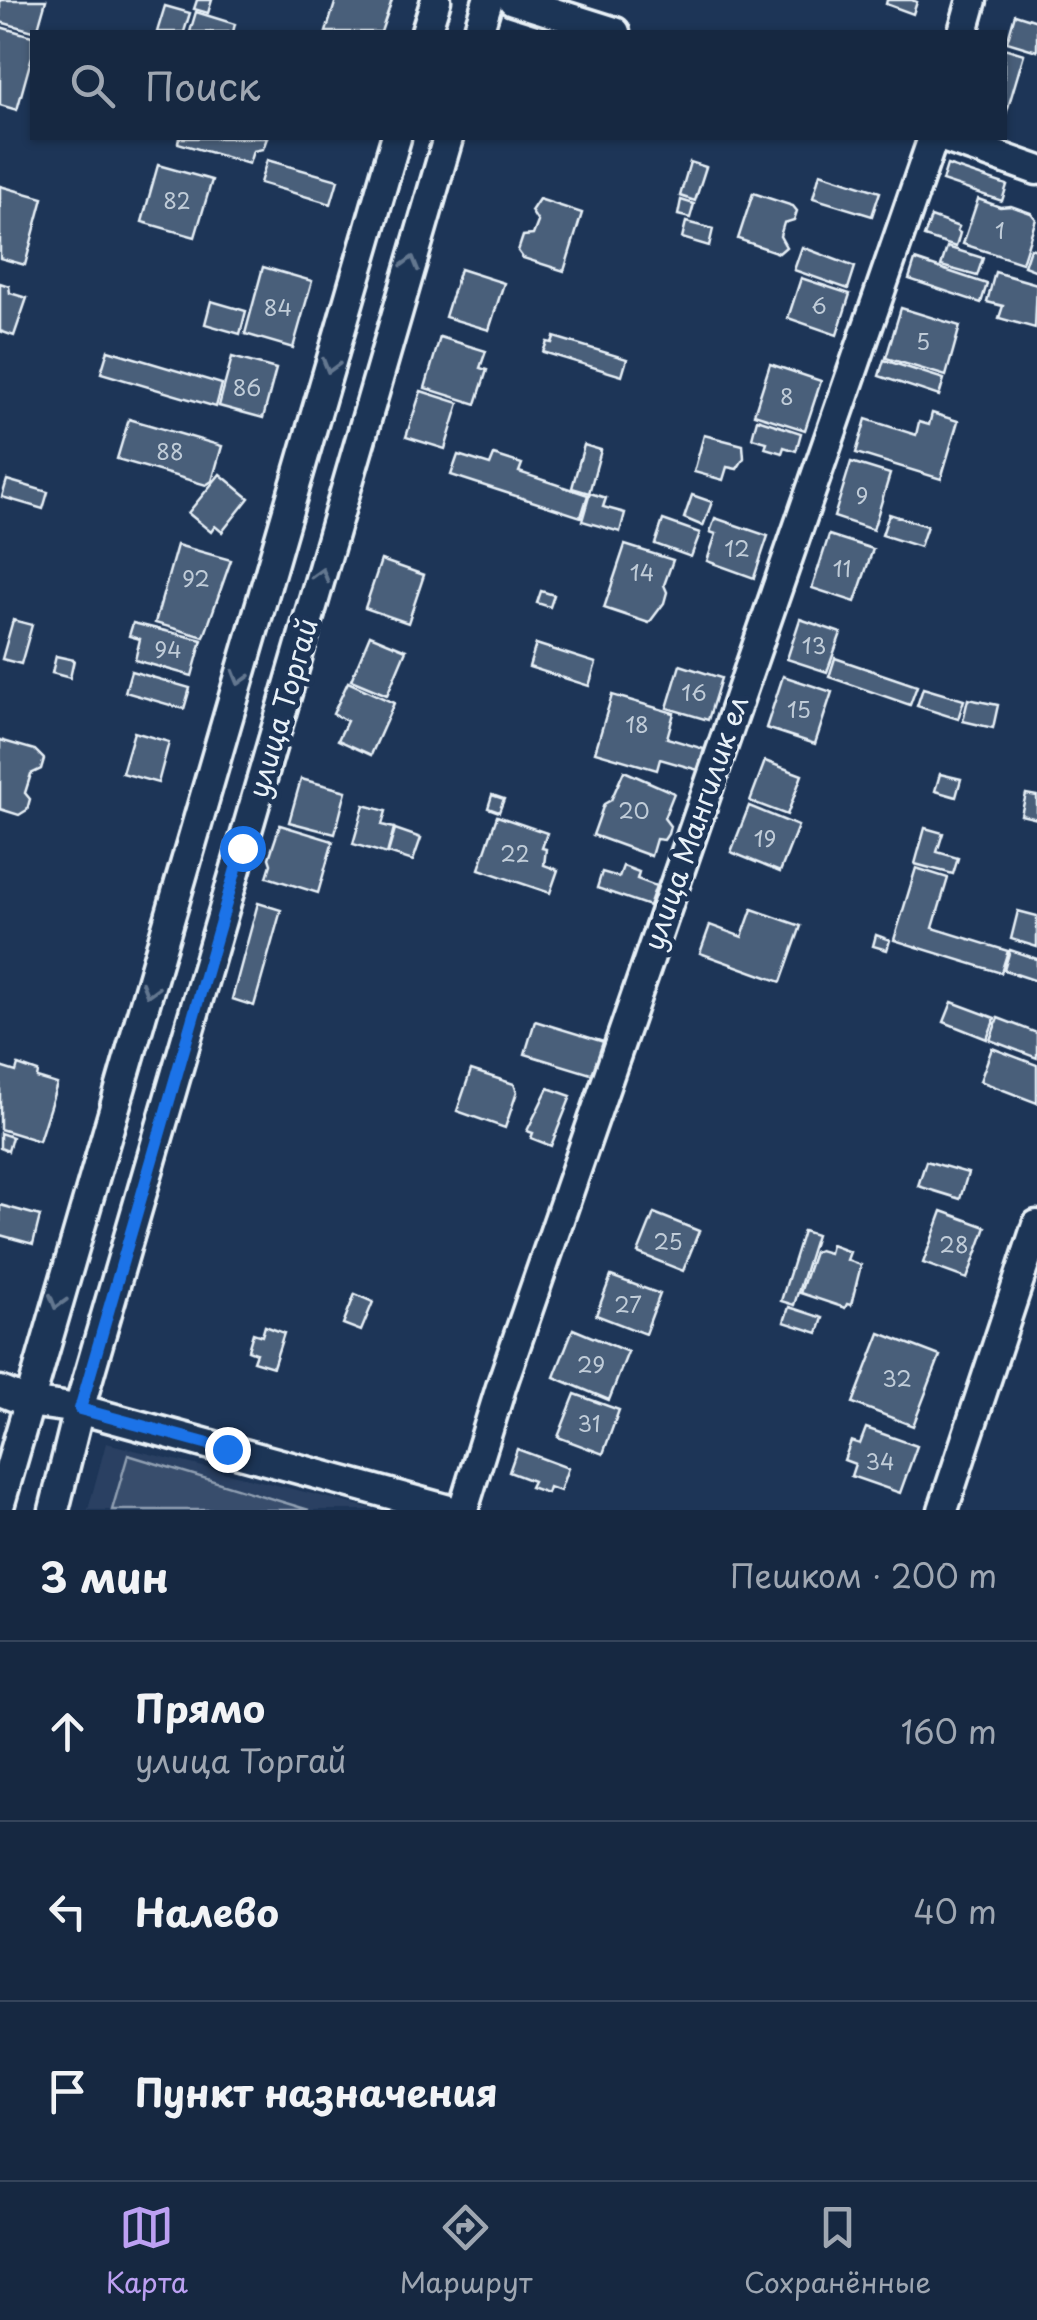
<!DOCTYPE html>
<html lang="ru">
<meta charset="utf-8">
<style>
body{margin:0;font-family:"Playpen Sans",sans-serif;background:#23344c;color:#f1f3f6}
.stop{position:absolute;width:30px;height:30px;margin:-22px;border:8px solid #1a73e8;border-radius:50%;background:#fff}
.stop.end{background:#1a73e8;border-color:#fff;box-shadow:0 2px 10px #0008}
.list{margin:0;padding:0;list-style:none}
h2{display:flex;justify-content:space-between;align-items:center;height:130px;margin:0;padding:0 40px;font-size:42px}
h2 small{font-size:32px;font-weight:400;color:#9ea6b1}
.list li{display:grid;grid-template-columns:65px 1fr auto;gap:30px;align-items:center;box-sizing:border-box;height:180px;padding:0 40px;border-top:2px solid #35445a}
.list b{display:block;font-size:38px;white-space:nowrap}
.list p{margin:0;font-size:32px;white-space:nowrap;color:#9ea6b1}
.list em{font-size:32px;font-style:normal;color:#9ea6b1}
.icon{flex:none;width:55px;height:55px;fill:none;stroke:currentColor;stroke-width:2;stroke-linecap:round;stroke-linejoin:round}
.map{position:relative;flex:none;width:1037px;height:1510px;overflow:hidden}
.search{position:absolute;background:#162841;box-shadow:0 2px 8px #0004;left:30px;right:30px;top:30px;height:110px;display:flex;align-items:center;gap:25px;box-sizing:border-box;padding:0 35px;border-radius:0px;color:#9ea6b1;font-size:38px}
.sheet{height:670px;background:#162841}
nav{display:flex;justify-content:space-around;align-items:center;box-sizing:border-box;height:140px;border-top:2px solid #35445a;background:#162841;font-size:28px;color:#9ea6b1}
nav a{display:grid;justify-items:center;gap:5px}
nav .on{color:#bca0f2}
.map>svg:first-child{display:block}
.built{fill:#2a4162}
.green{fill:#374d6c;stroke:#909fb2;stroke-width:2.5}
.building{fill:#495e7a;stroke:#e8f1f8;stroke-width:2.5}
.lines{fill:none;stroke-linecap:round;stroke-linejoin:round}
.minor-casing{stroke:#e8f1f8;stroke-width:35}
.minor{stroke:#1d3557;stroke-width:28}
.oneway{stroke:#64778f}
.route{stroke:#1a73e8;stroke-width:12}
.labels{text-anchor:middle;stroke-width:10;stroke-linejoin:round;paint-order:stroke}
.number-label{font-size:22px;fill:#c0ccd8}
.street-label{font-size:28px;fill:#e8f1f8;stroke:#1d3557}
</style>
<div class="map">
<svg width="1037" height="1510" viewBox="0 0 1037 1510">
<rect width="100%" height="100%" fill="#1d3557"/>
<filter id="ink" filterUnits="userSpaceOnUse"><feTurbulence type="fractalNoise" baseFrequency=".01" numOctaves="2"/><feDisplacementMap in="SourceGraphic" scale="20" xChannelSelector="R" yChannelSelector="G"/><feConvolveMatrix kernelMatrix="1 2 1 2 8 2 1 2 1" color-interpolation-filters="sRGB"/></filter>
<g filter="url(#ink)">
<path class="built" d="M 106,1443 L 377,1510 L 88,1510 Z"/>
<path class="green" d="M 128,1455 L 309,1510 L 112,1510 Z"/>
<g class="building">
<path d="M 0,0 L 46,0 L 37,32 L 0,22 Z"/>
<path d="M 197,0 L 212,0 L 208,13 L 194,9 Z"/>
<path d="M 336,0 L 392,0 L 381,32 L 326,32 Z"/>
<path d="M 887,0 L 912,0 L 917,2 L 913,14 L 886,4 Z"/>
<path d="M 165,6 L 190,13 L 184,32 L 157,32 Z"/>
<path d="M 196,12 L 235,24 L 233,32 L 190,32 Z"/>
<path d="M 1015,14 L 1037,21 L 1037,51 L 1007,42 Z"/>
<path d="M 0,27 L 32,36 L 32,56 L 17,110 L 0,105 Z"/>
<path d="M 1004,48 L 1024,54 L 1004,121 Z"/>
<path d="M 179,138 L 267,138 L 263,149 L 253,151 L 249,164 L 178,143 Z"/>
<path d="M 267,160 L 338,180 L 331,204 L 260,183 Z"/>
<path d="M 690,162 L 706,167 L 695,201 L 680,196 Z"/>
<path d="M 158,165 L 212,180 L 195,237 L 142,222 Z"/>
<path d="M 947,165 L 1007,185 L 1002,201 L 942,181 Z"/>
<path d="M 820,173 L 880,192 L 872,216 L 813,198 Z"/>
<path d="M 0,186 L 43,198 L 25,265 L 0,258 Z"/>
<path d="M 753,193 L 793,206 L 797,211 L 794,220 L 784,223 L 780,236 L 786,247 L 779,253 L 738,239 Z"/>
<path d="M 539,199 L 582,213 L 564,271 L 523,258 L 518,251 L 523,236 L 533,235 L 538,222 L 531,211 Z"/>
<path d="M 978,199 L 1000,207 L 1011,206 L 1031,213 L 1036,219 L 1022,263 L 963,244 Z"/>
<path d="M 681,200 L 694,204 L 690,218 L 678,215 Z"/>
<path d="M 931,217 L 959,227 L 957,231 L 960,233 L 956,247 L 924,237 Z"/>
<path d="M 686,222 L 713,229 L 709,246 L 682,238 Z"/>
<path d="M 802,247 L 855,267 L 848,289 L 794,270 Z"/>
<path d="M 947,247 L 983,258 L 977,276 L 941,266 Z"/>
<path d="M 1030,248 L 1037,250 L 1037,271 L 1024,266 Z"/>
<path d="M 915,260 L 987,284 L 981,303 L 909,279 Z"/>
<path d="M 263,267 L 312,281 L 293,348 L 245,334 Z"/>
<path d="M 460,269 L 504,283 L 489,330 L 445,317 Z"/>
<path d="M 995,272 L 1037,284 L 1035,328 L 999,318 L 1003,306 L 987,302 Z"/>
<path d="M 801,278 L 850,294 L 837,335 L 788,318 Z"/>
<path d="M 0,283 L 9,286 L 10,293 L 27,298 L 14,336 L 0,331 Z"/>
<path d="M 211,301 L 246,311 L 240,334 L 205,324 Z"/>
<path d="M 901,308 L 960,326 L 946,376 L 886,358 Z"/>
<path d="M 440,337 L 486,351 L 480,368 L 487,370 L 476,404 L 425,388 Z"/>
<path d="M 554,337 L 627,359 L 622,376 L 543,352 L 547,342 L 552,343 Z"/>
<path d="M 108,350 L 222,384 L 216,407 L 101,373 Z"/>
<path d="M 232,357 L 276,369 L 263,418 L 219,406 Z"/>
<path d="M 884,360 L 944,379 L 939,396 L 879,376 Z"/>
<path d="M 770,364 L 821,381 L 805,430 L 754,414 Z"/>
<path d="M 421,391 L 459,403 L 445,449 L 406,437 Z"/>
<path d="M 932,413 L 958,421 L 941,479 L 856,453 L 866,419 L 916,435 L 919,422 L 929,425 Z"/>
<path d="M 129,419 L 222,446 L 212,481 L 206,485 L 117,459 Z"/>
<path d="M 757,419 L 801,433 L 796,451 L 784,447 L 782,453 L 765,448 L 767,442 L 752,438 Z"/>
<path d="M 704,435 L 743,445 L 744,458 L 737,469 L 727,467 L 723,480 L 694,472 Z"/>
<path d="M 584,445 L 601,450 L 589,493 L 572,488 Z"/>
<path d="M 458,455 L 490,465 L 494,455 L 522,464 L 519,472 L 588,495 L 581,517 L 451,475 Z"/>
<path d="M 851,462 L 890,474 L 873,530 L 834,517 Z"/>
<path d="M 220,474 L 249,498 L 222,532 L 215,526 L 211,532 L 188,513 Z"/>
<path d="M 7,480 L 48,492 L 43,509 L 2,497 Z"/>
<path d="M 590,493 L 606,498 L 603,507 L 625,513 L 620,532 L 582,521 Z"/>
<path d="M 692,495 L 712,502 L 703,526 L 684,518 Z"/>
<path d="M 889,514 L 927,526 L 920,547 L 882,535 Z"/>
<path d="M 715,518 L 768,536 L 754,578 L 707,561 L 716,534 L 710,532 Z"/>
<path d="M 663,520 L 700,533 L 691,557 L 655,544 Z"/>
<path d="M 829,535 L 873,549 L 855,602 L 812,588 Z"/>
<path d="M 177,545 L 231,560 L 204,637 L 155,623 Z"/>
<path d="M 625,545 L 673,560 L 664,585 L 667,592 L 664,603 L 649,623 L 604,608 Z"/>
<path d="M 381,560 L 424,575 L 408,623 L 365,608 Z"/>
<path d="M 541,591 L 554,595 L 550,607 L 537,603 Z"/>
<path d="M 800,619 L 841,633 L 827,672 L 787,659 Z"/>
<path d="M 13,620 L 32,625 L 21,664 L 2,659 Z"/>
<path d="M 133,623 L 202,640 L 192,676 L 135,660 L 140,639 L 129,636 Z"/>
<path d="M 370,635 L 406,650 L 387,695 L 351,680 Z"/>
<path d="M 536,644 L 596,663 L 589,686 L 529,667 Z"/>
<path d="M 56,656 L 74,660 L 70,678 L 52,673 Z"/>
<path d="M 835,658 L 917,686 L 910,705 L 829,677 Z"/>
<path d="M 680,665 L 721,678 L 708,720 L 667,708 Z"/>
<path d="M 131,671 L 190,688 L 184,709 L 125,692 Z"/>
<path d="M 783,676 L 832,692 L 815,744 L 766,728 Z"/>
<path d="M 348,682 L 394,703 L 371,755 L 338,740 L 347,721 L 333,714 Z"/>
<path d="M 923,688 L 964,700 L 958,719 L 917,706 Z"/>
<path d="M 612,695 L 674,713 L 667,738 L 704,749 L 698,770 L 660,759 L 657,770 L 595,752 Z"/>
<path d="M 968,699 L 998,705 L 993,728 L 963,721 Z"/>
<path d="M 134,732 L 169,742 L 158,783 L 122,773 Z"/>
<path d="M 0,740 L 35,750 L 44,759 L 41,769 L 31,774 L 25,793 L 30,799 L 27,810 L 19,815 L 0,809 Z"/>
<path d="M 765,761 L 802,775 L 787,815 L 750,801 Z"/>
<path d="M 624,771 L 674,793 L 664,818 L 670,826 L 668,834 L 664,840 L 656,839 L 651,856 L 593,835 L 604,804 L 611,800 Z"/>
<path d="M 940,774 L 961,779 L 956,797 L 935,791 Z"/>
<path d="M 301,779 L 346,791 L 335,834 L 289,822 Z"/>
<path d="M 1026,794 L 1037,796 L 1037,819 L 1021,815 Z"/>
<path d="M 492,795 L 504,799 L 499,812 L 488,808 Z"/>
<path d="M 364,805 L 386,811 L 382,825 L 394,828 L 387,854 L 353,844 Z"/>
<path d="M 749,806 L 798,826 L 780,872 L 731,852 Z"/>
<path d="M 497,816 L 547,833 L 542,848 L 546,849 L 544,865 L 558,870 L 550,893 L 479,869 Z"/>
<path d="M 280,825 L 333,841 L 318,893 L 267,877 L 271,864 L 269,858 Z"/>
<path d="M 925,828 L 943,833 L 937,852 L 958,858 L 953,874 L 915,864 Z"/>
<path d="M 395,829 L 421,838 L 413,861 L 388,853 Z"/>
<path d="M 623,866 L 639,872 L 637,879 L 656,886 L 649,906 L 597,888 L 602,872 L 619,877 Z"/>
<path d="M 916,868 L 948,878 L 933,928 L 1008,951 L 1001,973 L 894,940 Z"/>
<path d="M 258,903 L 281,910 L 254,1006 L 232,999 Z"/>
<path d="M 752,909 L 801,926 L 781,982 L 700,953 L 710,925 L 742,937 Z"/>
<path d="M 1018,911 L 1037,916 L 1037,947 L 1011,939 Z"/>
<path d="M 876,935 L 890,940 L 887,950 L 873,946 Z"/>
<path d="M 1010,950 L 1037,959 L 1037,981 L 1004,970 Z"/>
<path d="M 952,1002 L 995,1018 L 987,1039 L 944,1022 Z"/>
<path d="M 998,1018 L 1037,1033 L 1037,1058 L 990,1040 Z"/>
<path d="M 535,1021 L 604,1042 L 594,1075 L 525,1054 Z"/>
<path d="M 992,1048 L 1037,1065 L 1037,1103 L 980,1081 Z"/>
<path d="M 18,1065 L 38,1072 L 37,1078 L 57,1084 L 39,1141 L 0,1129 L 0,1067 L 16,1072 Z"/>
<path d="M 471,1070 L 514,1084 L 517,1092 L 505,1128 L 457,1111 Z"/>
<path d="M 548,1088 L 571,1096 L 551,1146 L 531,1138 L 533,1133 L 527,1131 Z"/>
<path d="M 0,1133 L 12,1137 L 8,1151 L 0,1148 Z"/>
<path d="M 926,1161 L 968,1173 L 960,1199 L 918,1186 Z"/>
<path d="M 0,1205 L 40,1216 L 33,1244 L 0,1235 Z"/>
<path d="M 942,1211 L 986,1227 L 967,1279 L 923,1263 Z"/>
<path d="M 654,1213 L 699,1231 L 683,1271 L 638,1253 Z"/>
<path d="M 803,1231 L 816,1235 L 794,1305 L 781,1301 Z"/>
<path d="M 831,1245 L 850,1252 L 847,1260 L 861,1265 L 851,1305 L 847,1304 L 845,1308 L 800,1293 L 814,1252 L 819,1250 L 829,1253 Z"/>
<path d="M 611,1276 L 660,1294 L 645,1334 L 596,1315 Z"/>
<path d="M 355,1294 L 373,1302 L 361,1331 L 343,1324 Z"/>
<path d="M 789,1307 L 823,1318 L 818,1333 L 784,1322 Z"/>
<path d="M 265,1326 L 284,1333 L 273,1367 L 253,1361 L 256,1353 L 248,1350 L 253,1333 L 262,1336 Z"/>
<path d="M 573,1329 L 628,1352 L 609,1400 L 554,1377 Z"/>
<path d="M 880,1333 L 940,1356 L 913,1426 L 853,1403 Z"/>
<path d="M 575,1394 L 619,1410 L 603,1454 L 558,1437 Z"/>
<path d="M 866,1428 L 917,1446 L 900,1493 L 851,1476 L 855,1464 L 844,1460 L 851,1441 L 860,1444 Z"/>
<path d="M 517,1449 L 568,1468 L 560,1491 L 549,1487 L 547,1493 L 530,1487 L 533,1481 L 509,1472 Z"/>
</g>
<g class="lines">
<g class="minor-casing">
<g id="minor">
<path d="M 513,0 L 615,32"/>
<path d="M 426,32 L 436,0"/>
<path d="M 478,32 L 488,0"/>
<path d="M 963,32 L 972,0"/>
<path d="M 946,138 L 1037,170"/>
<path d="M 0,1391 L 28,1402 L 79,1409 L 449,1510"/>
<path d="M 0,1503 L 396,138"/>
<path d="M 54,1510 L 79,1409 L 448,138"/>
<path d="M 463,1510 L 501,1387 L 933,138"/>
<path d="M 943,1510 L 1037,1225"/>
</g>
</g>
<use href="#minor" class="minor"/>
</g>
<defs><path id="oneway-chevron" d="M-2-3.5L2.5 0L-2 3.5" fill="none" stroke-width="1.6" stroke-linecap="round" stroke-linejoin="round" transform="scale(2.5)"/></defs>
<g class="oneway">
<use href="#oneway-chevron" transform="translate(411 263) rotate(-74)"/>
<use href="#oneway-chevron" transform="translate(330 366) rotate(106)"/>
<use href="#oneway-chevron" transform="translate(321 575) rotate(-74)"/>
<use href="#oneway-chevron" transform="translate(240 678) rotate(106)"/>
<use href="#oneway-chevron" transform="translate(149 990) rotate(106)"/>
<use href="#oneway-chevron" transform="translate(57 1302) rotate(106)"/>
</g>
</g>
<g class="lines" filter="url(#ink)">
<path class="route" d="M 227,1449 L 80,1409 L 242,848"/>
</g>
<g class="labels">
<g class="number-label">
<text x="177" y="209">82</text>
<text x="1000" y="239">1</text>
<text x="819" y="314">6</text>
<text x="278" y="316">84</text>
<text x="923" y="350">5</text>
<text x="247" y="396">86</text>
<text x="787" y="405">8</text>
<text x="170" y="460">88</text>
<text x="862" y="504">9</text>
<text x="737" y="557">12</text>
<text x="842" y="577">11</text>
<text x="642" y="581">14</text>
<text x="196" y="587">92</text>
<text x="814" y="654">13</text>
<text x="168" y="658">94</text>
<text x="694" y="701">16</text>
<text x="799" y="718">15</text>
<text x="637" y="733">18</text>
<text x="634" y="819">20</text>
<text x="765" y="847">19</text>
<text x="515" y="862">22</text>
<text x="668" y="1250">25</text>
<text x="954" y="1253">28</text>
<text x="628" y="1313">27</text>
<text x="591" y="1373">29</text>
<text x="897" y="1387">32</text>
<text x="589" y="1432">31</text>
<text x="880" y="1470">34</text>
</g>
<g class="street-label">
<text transform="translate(283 708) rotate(-74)" y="10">улица Торгай</text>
<text transform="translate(696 823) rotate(-71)" y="10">улица Мангилик ел</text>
</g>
</g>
</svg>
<div class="stop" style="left:242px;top:848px"></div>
<div class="stop end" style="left:227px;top:1449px"></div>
<div class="search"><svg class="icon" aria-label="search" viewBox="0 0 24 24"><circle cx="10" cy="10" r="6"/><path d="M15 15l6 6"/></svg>Поиск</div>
</div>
<section class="sheet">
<h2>3 мин<small>Пешком · 200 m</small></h2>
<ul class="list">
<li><svg class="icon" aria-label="ahead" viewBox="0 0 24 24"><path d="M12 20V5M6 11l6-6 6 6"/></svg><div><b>Прямо</b><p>улица Торгай</p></div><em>160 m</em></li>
<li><svg class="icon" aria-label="left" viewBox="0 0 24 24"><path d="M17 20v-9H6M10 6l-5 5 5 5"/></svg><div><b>Налево</b></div><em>40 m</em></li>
<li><svg class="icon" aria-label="arrive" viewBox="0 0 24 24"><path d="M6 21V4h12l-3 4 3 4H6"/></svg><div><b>Пункт назначения</b></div></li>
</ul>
</section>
<nav>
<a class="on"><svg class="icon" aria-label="map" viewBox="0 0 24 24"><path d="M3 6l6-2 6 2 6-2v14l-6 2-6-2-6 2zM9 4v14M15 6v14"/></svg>Карта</a>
<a><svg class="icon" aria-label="directions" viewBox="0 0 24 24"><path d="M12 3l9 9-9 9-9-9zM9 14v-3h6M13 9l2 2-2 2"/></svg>Маршрут</a>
<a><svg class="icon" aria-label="saved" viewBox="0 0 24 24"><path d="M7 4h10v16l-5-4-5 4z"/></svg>Сохранённые</a>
</nav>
